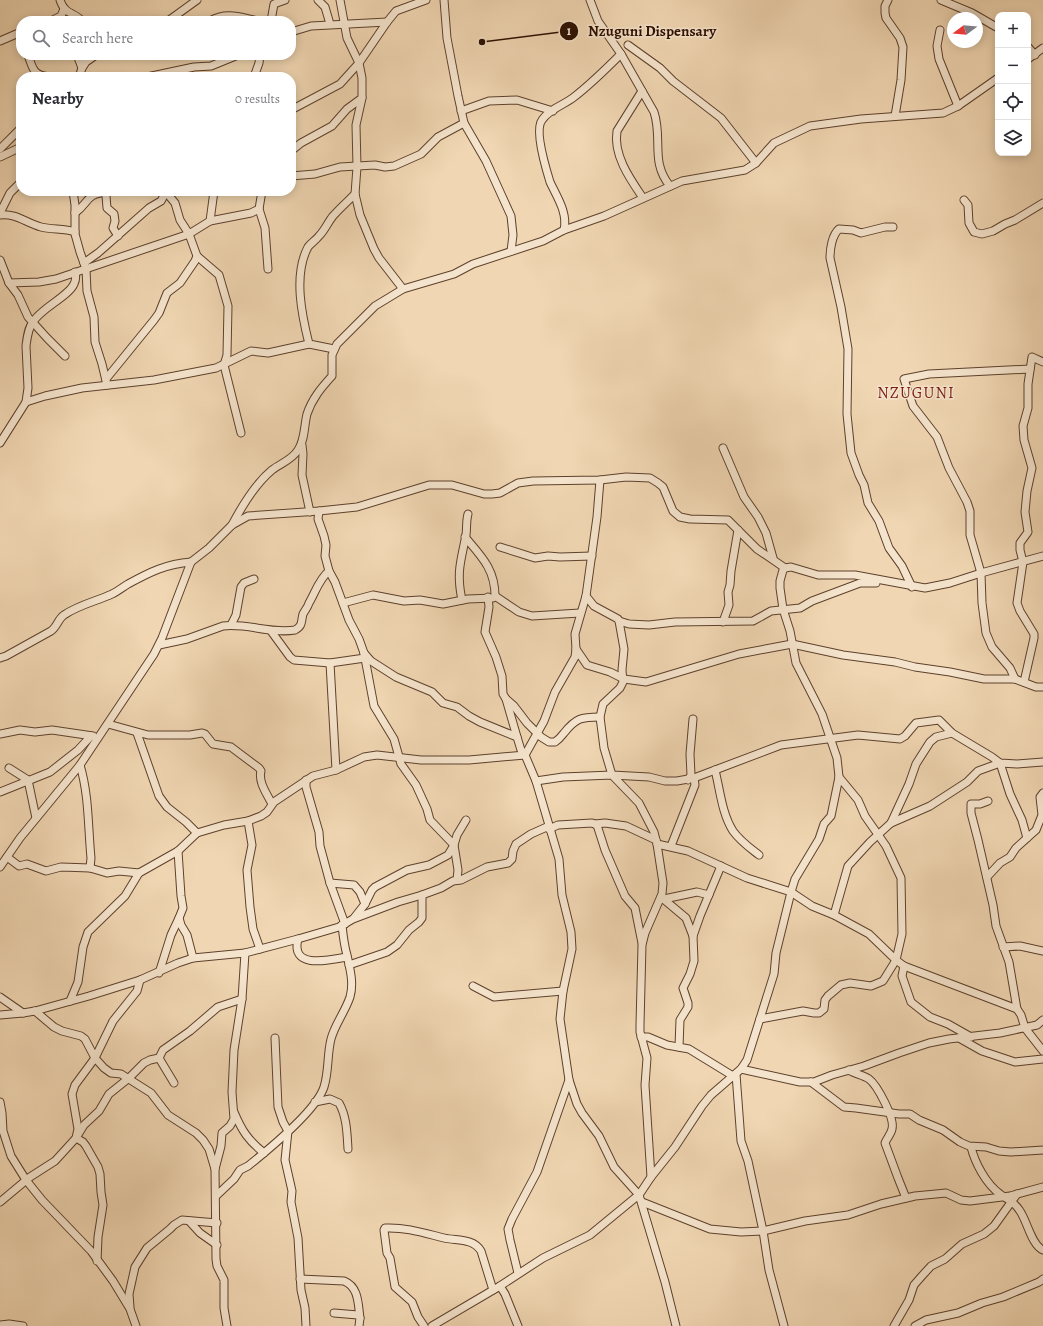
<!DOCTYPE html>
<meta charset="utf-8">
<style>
body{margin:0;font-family:Alegreya,serif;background:#f7f7f7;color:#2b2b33}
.controls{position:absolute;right:12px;top:12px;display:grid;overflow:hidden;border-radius:8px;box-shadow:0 2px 10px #0003}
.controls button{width:36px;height:36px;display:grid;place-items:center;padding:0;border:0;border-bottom:1px solid #e1e1e2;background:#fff;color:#2b2b33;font:20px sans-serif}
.compass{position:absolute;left:947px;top:12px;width:36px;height:36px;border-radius:50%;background:#fff;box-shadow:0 2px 10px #0003;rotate:254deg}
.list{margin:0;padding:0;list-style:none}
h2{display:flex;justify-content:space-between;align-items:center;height:52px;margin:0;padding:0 16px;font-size:17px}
h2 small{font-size:13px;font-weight:400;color:#7c7c81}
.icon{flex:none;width:22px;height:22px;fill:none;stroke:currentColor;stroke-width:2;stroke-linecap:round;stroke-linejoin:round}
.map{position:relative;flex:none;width:1043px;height:1326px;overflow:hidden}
.search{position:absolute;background:#fff;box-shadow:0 2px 10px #0003;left:16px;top:16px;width:280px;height:44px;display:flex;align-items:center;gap:10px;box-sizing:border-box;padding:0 14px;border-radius:16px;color:#7c7c81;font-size:15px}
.panel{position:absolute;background:#fff;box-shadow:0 2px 10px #0003;left:16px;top:72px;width:280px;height:124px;border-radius:16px}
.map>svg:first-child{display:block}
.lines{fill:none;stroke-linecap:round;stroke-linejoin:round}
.minor-casing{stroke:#5d412c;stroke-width:9}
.minor{stroke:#f5e4cd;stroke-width:7}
.labels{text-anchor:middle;stroke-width:3;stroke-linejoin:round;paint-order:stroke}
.quarter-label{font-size:16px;letter-spacing:1px;fill:#7a1f14;stroke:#f5e4cd}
.leader{fill:none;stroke:#2c0f00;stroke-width:1.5}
.callout-dot{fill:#2c0f00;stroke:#f5e4cd;stroke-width:1.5}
.mark-label{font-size:12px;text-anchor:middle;font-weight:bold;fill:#fff}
.callout-label{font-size:15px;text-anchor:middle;font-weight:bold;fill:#2c0f00;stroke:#f5e4cd;stroke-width:3;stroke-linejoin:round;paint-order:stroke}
</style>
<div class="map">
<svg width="1043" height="1326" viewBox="0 0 1043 1326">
<rect width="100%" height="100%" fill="#f0d6b2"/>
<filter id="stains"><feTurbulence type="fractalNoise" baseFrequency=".005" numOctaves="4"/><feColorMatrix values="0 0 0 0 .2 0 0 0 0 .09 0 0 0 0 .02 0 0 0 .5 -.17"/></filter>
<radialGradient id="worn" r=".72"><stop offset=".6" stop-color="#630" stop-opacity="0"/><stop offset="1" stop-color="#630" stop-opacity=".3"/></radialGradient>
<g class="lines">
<g class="minor-casing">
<g id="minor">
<path d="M 60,0 C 61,3 63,7 65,9 C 69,14 76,14 82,21"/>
<path d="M 318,0 L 325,7 L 330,24"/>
<path d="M 444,0 L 447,38 L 458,96 L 464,123 L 486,161 L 511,216 L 513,235 L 511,251"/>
<path d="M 590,0 L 598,21 L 621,54 L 654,112 C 663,139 650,162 670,186"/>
<path d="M 888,0 L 885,6 L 885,13 L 886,18 L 900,38 L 903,47 L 901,80 L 895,116"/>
<path d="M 941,0 L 972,13 L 998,28"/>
<path d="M 51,21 L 61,16 L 64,9"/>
<path d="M 168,21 L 197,0"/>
<path d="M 210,21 C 227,11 242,18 259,21"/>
<path d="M 271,21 L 274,4 L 285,0"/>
<path d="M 940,30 L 937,46 L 939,59 L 958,106"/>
<path d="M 291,32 L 311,26 L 387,22"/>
<path d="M 0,41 L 21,32"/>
<path d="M 628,45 L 660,68 L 673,81 L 721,118 L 756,163"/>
<path d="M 1028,47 L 1035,55"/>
<path d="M 28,55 C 33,69 33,75 49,77"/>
<path d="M 77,55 L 82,68"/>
<path d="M 1028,59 L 1043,48"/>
<path d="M 79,77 L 82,68 L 86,62 L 96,55"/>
<path d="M 147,77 L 194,67 L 211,66 L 238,55"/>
<path d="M 254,77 L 259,63 L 260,55"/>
<path d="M 642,91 L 617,131 C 613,155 630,179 643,198"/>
<path d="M 362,98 L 356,125 L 357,167 L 355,194 L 360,215 L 374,249 L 379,258 L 403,289"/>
<path d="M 291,110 L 340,84 L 359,63 L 347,38 L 340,0"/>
<path d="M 461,111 L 489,101 L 517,100 L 553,111"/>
<path d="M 0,149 L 21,128"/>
<path d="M 291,151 L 301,143 L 332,126 L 347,109 L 362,98 L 362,78 L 359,63 L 387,22 L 396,11 L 426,0"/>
<path d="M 0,157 L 21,147"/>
<path d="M 291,176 L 315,174 L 340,167 L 375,165 L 385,167 L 394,166 L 421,154 L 438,137 L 464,123"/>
<path d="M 73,191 L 75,205 L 75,234 L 80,252 L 86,269 L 87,291 L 94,317 L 95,342 L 102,364 L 107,385"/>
<path d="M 108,191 L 106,196 L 107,208 L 114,214 L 115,221 L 113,228 L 118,236"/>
<path d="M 165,191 L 175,203 L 180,220 L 189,234 L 197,256 L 219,275 L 228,306 L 227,355 L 224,365 L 241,433"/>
<path d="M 964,200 L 968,205 L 969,223 L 974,232 L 982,234 L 993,231 L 1005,224 L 1015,220 L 1043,203"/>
<path d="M 259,209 L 265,228 L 268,269"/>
<path d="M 0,213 L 10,193 L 21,182"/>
<path d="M 75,213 C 90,202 85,194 107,192"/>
<path d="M 0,215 C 16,213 26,223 41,227 C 52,230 64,228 75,232"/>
<path d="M 210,221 L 214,191"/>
<path d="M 893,227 L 885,227 L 861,233 L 853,230 L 839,229 C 832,235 830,249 830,258 L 841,307 L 848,349 L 847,414 L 851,453 L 859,475 L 864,485 L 868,503 L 879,521 L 889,548 L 902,566 L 912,587"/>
<path d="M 564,230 C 568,213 557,197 550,182 C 546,169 534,130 542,120 C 549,109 564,105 574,97 C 591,84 606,69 621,54"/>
<path d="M 0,260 L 9,283 L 18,295 L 28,317 L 47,338 L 65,356"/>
<path d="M 84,263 L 98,253 L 149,208 L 161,201 L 166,192"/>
<path d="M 9,283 L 39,282 L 56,279 L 189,234 L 210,221 L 251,213 L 259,209 L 262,191"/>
<path d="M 309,344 C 302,316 293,275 308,247 C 311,243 316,240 319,236 C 325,230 328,222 333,216 C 340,208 348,201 355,194"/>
<path d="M 106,379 L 154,320 L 159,313 L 167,293 L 180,283 L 195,261 L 197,256"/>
<path d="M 26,402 L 45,396 L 82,388 L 154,380 L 216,368 L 251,351 L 268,353 L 309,344 L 334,349"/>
<path d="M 0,443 L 26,402 L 28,388 L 26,346 C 27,338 28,328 33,322 C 41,308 68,297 74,284 C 76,280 76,276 75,272"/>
<path d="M 302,445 L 303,454 L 302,475 L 310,512"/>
<path d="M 723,448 L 744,497 L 758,517 L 766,533 L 773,558"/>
<path d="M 600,480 L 597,517 L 586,596 L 575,634 L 576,649 L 575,657 L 555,692 L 544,721 L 525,755 L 536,781 L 559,859 L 562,895 L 571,932 L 572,949 L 563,991 L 560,1019 L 569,1080 L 577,1104 L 582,1113 L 599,1136 L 614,1167 L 639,1195 L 665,1282 L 676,1326"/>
<path d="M 319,511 L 318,519 L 324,536 L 326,545 L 325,556 L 329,571 L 335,582 L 349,620 L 359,639 L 364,653 L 374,706 L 394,739 L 401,764 L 416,785 L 427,809 L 430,820 L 454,845 L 458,870 L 457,880"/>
<path d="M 232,525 C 242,506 255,484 272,470 C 281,463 292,460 298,450 C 305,440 304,426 307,414 C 312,399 321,388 332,376 L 332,355 L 337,344 L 375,306 L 403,289 L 454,274 L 473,264 L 543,241 L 564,230 L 604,216 L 682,181 L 745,170 L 756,163 L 774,143 L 810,126 L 861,119 L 943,113 L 958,106 L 998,78"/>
<path d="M 500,547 L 535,558 L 548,556 L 560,557 L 592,556"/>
<path d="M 495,596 L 519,612 L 532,616 L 580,613"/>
<path d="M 586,596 L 594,606 L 618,619 L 619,621 L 624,649 L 622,670 L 623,682 L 620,688 L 603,704 L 600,717 L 604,748 L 612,775 L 649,777 L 665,781 L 677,781 L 694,778 L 781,745 L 858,735 L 900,739 L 905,736 L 916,723 L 939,720 L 952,733 L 992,757 L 1000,763 L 1017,764 L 1043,762"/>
<path d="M 488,597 L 489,607 L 485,632 L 496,657 L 502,676 L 503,694 L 506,699 L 514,706 L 527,723 L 541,737 L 549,742 L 555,742 C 558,740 561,737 564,733 C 576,718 581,717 600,717"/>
<path d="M 462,600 C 456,572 461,561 466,535 C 467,528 466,521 468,514"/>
<path d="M 343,603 L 373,595 L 404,601 L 420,600 L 443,604 L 468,599 L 493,598 L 495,596 C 495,569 481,556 465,537"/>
<path d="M 619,621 L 629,624 L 649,625 L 675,622 L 753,621 L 771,611 L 800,608 L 812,601 L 860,583 L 876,583"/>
<path d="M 723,622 L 729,605 L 728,592 L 730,585 L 731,571 L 738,530"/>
<path d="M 231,625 L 236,615 L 241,587 L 244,583 L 254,579"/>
<path d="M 271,631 L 290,657 L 294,660 L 330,663 L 365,658"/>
<path d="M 159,645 L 187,639 L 223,626 C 247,623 271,634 295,630 C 303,626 301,621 303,614 C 305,610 308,607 309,603 C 315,593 319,579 329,571"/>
<path d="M 576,649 L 587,665 L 610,672 L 624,679 L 646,682 L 739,654 L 792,644 L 843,655 L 895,662 L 915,667 L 950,672 L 984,679 L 1015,679 L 1036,687 L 1043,687"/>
<path d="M 364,653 L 371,661 L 396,677 L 432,692 L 443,703 L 457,707 L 469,716 L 480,722 L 517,737 L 521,750 L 525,755"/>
<path d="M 0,658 L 6,656 L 51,631 C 57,627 58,619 64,615 C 78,605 97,601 112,594 C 118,591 123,587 128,584 C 150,572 166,564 191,562"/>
<path d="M 330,663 L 336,770"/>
<path d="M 1015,679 L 1010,668 L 992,647 L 986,633 L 982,603 L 981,573 L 970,535 L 970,511 L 967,502 L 949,468 L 937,437 L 913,406 L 904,379 L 929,374 L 1030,369"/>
<path d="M 1024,682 L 1034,638 L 1034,634 L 1020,611 L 1017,603 L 1023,562 L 1020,550 L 1020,543 L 1028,532 L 1025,512 L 1027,491 L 1032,468 L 1024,440 L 1023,426 L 1028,408 L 1028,384 L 1032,357 L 1043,362"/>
<path d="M 506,699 L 517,737"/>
<path d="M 108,724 L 148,735 L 190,735 L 202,733 L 205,734 L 213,744 L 231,747 L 259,768 L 261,771 C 258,782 267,794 272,804"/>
<path d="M 137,733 L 159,796 L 167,807 L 186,822 L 197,833 L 224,825 L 248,821 L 261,816 L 267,812 L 274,802 L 313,776 L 336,770 L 364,757 L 377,755 L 421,760 L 469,760 L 525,755"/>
<path d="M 0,734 L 20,730 L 35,732 L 52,730 L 93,736"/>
<path d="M 9,768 L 28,780 L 36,818"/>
<path d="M 715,770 C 720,790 722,814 733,831 C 740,841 750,848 759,855"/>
<path d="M 306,780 L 306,787 L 319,832 L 320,846 L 330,883 L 345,924"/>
<path d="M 688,780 L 691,775 L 690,754 L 693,719"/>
<path d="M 536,781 L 563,777 L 612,775 L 639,803 L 654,832 L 657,844 L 663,883 L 662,894 L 645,933 L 642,945 L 640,1025 L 640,1032 L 647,1058 L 645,1085 L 651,1177"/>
<path d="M 0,792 L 50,772 L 78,750 L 91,736"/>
<path d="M 988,801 L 980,804 L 971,804 L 971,813 L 978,840 L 993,905 L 996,926 L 1009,962 L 1017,1009"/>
<path d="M 248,821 L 252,845 L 247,870 L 250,907 L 253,929 L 260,949"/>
<path d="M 891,823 L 930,806 L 967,782 L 978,771 L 1000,763 L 1010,794 L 1022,820 L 1027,838"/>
<path d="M 595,824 L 605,823 L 626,826 L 656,840"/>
<path d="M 549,829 L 558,825 L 592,823 L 597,825 L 605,850 L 625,896 L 635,908 L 642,943"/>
<path d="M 657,844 L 688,851 L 747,878 L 791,892 L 812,906 L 834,915 L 869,934 L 896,960 L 904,966 L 1017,1009 L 1021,1015 L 1025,1028 L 1043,1051"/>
<path d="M 671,846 L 695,785 L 694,778"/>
<path d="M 178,851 L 181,896 L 183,908 L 179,918 L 181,925 L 187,935 L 193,958"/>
<path d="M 7,857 L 19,866 L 27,864 L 46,871 L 61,867 L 90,868 L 91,858 C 88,827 89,795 80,765"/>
<path d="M 0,867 L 20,838 L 80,765 L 154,654 L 162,638 L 191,562 L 209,548 L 232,525 L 248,516 L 319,511 L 357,507 L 429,485 L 452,485 L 484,494 L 492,494 L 500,493 L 518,483 L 533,481 L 600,480 L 626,477 L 650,478 L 658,483 L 663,487 L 673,511 L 680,517 L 690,519 L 728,520 L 757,549 L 785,568"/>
<path d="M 90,868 L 107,873 L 119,871 L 139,873 L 178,851 L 197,833"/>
<path d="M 987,877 L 1000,863 L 1010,857 L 1016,848 L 1036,830 L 1042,815 L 1040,797 L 1043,793"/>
<path d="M 330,883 L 354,885 L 360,892 L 365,904"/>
<path d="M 661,897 L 686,918 L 693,936"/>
<path d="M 664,899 L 697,892 L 709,895"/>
<path d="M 834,915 L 848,866 L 870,842 L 891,823 L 909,784 L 916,764 L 930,742 L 936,737 L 952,733"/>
<path d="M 354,918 L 365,904 L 372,890 L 375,887 L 407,870 L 429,865 L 448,855 L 454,845 L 457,835 L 466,820"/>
<path d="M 298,939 C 290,970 330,960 347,957"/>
<path d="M 1003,947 L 1020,946 L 1043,951"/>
<path d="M 349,965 L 387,952 L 397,945 L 409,930 L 419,922 L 422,918 L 422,895"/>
<path d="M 904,966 L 902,976 L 911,1002 L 930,1017 L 948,1024 L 971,1037"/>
<path d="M 159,973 L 171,935 L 179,918"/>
<path d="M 473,986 L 494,997 L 563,991"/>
<path d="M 0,997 L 23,1013"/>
<path d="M 70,1001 L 78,982 L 83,947 L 88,932 L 125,896 L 139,873"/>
<path d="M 35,1011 L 54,1027 L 62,1031 L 81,1036 L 85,1039 L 95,1058 L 104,1068 L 111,1073 L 121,1074 L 151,1093 L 168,1115 L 196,1133 L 203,1140 L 209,1149 L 215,1169"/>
<path d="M 0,1015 L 23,1013 L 35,1011 L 89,996 L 140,980 L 178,963 L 193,958 L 245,953"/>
<path d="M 760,1019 L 803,1011 L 814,1013 L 819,1013 L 824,1009 L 825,1000 L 828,996 L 841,985 L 850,983 L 871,986 L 883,981 L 896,960 L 902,934 L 901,878 L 886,846 L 865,816 L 858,800 L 839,777"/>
<path d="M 641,1037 L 648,1037 L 667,1045 L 689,1049 L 733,1076"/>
<path d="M 275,1038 L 278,1107 L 283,1122 L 288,1131 L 285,1160 L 292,1191 L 291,1202 L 298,1238 L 301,1290 L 305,1308 L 306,1326"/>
<path d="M 959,1038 L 982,1051 L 1015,1062 L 1043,1059"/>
<path d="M 679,1047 L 680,1020 L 688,1007 L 688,1003 L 683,988 L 690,974 L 694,961 L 693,936 L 700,916 L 721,866"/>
<path d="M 159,1058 L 174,1083"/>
<path d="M 741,1069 L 800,1082 L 814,1082 L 832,1075 L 864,1066 L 899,1053 L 929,1043 L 949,1039 L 1000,1033 L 1037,1025 L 1043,1020"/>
<path d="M 849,1070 C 855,1074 863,1075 869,1079 C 877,1085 895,1118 892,1129 C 891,1134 887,1138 885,1143 L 898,1178 L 906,1198"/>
<path d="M 736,1074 L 741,1141 L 748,1161 L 763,1231 L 769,1270 L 784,1326"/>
<path d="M 811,1082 L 844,1107 L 856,1108 L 899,1114 L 910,1114 L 919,1120 L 943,1130 L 960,1142 L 969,1146 L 986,1147 L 999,1151 L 1011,1152 L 1043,1150"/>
<path d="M 0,1102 L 2,1113 L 3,1131 L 11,1156 L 26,1180 L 42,1200 L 91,1251 L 113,1281 L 130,1309 L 136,1326"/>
<path d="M 315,1102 L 330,1099 L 339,1103 C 347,1117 347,1134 348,1149"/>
<path d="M 234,1112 C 242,1131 248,1140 264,1153"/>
<path d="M 971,1147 C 975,1163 986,1184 1000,1194 C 1009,1201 1013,1200 1020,1211 C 1027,1221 1032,1246 1043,1250"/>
<path d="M 216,1196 L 234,1179 L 240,1170 L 248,1166 C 268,1150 316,1111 324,1087 C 329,1071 327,1055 331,1039 C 335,1024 345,1012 350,997 C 354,983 350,969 347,955 C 344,945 343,935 342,925"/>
<path d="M 0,1202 L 30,1177 L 55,1161 L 76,1138 L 78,1129 L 72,1094 L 75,1085 L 95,1058 L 113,1021 L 137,991 L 140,980"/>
<path d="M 642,1202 L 710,1229 L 741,1232 L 763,1231 L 805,1221 L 848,1215 L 881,1204 L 915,1196 L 946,1193 L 961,1200 L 970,1201 L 1010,1196 L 1043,1187"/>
<path d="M 189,1221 L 200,1233 L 217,1245"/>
<path d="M 97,1261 L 98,1237 L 103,1205 L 101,1192 L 100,1174 L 98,1167 L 86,1146 L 83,1142 L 76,1138 L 84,1125 L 99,1111 L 109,1094 L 129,1078 L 144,1063 L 150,1060 L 159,1058 L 163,1050 L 190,1031 L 218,1007 L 242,999"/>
<path d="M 518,1273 L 510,1240 L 508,1229 L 512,1219 L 537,1172 L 569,1080"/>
<path d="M 300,1279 L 344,1281 C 359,1287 358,1304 360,1318"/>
<path d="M 500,1286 L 505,1294 L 518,1326"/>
<path d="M 130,1307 L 129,1294 L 135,1267 L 147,1248 L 170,1229 L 174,1225 L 182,1220 L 217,1223"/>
<path d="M 334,1313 L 358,1315 L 360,1318 L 359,1326"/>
<path d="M 0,1325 L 9,1324 L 23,1326"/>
<path d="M 227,1326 L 224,1308 L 224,1280 L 217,1266 L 216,1259 L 215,1169 L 221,1146 L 222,1133 L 230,1126 L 234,1119 L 232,1092 L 234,1050 L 242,999 L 245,953 L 298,939 L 339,927 L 353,919 L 398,902 L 422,895 L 441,888 L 453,881 L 461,880 L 487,867 L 508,863 L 512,859 L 513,851 L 516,844 L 531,834 L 549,826"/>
<path d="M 424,1326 L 418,1317 L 412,1302 L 395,1287 L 390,1258 L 387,1253 L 384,1230 L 385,1228 C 406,1227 424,1233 444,1238 C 457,1241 473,1238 481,1251 L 493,1290"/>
<path d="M 432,1326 L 500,1286 L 543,1258 L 590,1235 L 635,1198 L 639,1195 L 651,1177 L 675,1147 L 702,1106 L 711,1095 L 741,1069 L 747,1060 L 774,974 L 776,953 L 791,892 L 795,879 L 819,839 L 824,824 L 831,816 L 839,777 L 837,758 L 822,714 L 796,663 L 790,631 L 783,609 L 780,588 L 780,581 L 783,570 L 785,568 L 791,567 L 818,575 L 855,575 L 925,588 L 950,583 L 981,573 L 1043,556"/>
<path d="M 894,1326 L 909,1300 L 914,1285 L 921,1277 L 931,1266 L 945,1259 L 962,1244 L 984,1234 L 994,1226 L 1017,1194"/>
<path d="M 915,1326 L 926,1320 L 958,1313 L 982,1303 L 1003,1297 L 1039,1282 L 1043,1279"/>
</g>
</g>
<use href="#minor" class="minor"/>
</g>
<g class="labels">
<g class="quarter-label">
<text x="916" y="398">NZUGUNI</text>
</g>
</g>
<path class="leader" d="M482 42L569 31"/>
<g class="callout-dot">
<circle cx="482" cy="42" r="4"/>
<circle cx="569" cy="31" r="10"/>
</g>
<g class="mark-label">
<text x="569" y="35">1</text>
</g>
<g class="callout-label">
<text x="652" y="36">Nzuguni Dispensary</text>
</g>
<rect width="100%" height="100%" filter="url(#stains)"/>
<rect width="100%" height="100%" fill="url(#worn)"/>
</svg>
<div class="controls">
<button>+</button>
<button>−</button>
<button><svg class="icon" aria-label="locate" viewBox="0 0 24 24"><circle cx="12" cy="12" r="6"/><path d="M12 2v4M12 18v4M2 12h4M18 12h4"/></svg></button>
<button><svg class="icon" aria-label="layers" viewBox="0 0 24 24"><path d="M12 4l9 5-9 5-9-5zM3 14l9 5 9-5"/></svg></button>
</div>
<svg class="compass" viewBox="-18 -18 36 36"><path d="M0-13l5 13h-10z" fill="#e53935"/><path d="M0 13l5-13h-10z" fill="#7c7c81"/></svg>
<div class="search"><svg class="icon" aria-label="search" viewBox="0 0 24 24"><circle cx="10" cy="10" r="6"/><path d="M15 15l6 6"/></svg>Search here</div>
<section class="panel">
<h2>Nearby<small>0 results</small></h2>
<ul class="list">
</ul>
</section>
</div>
